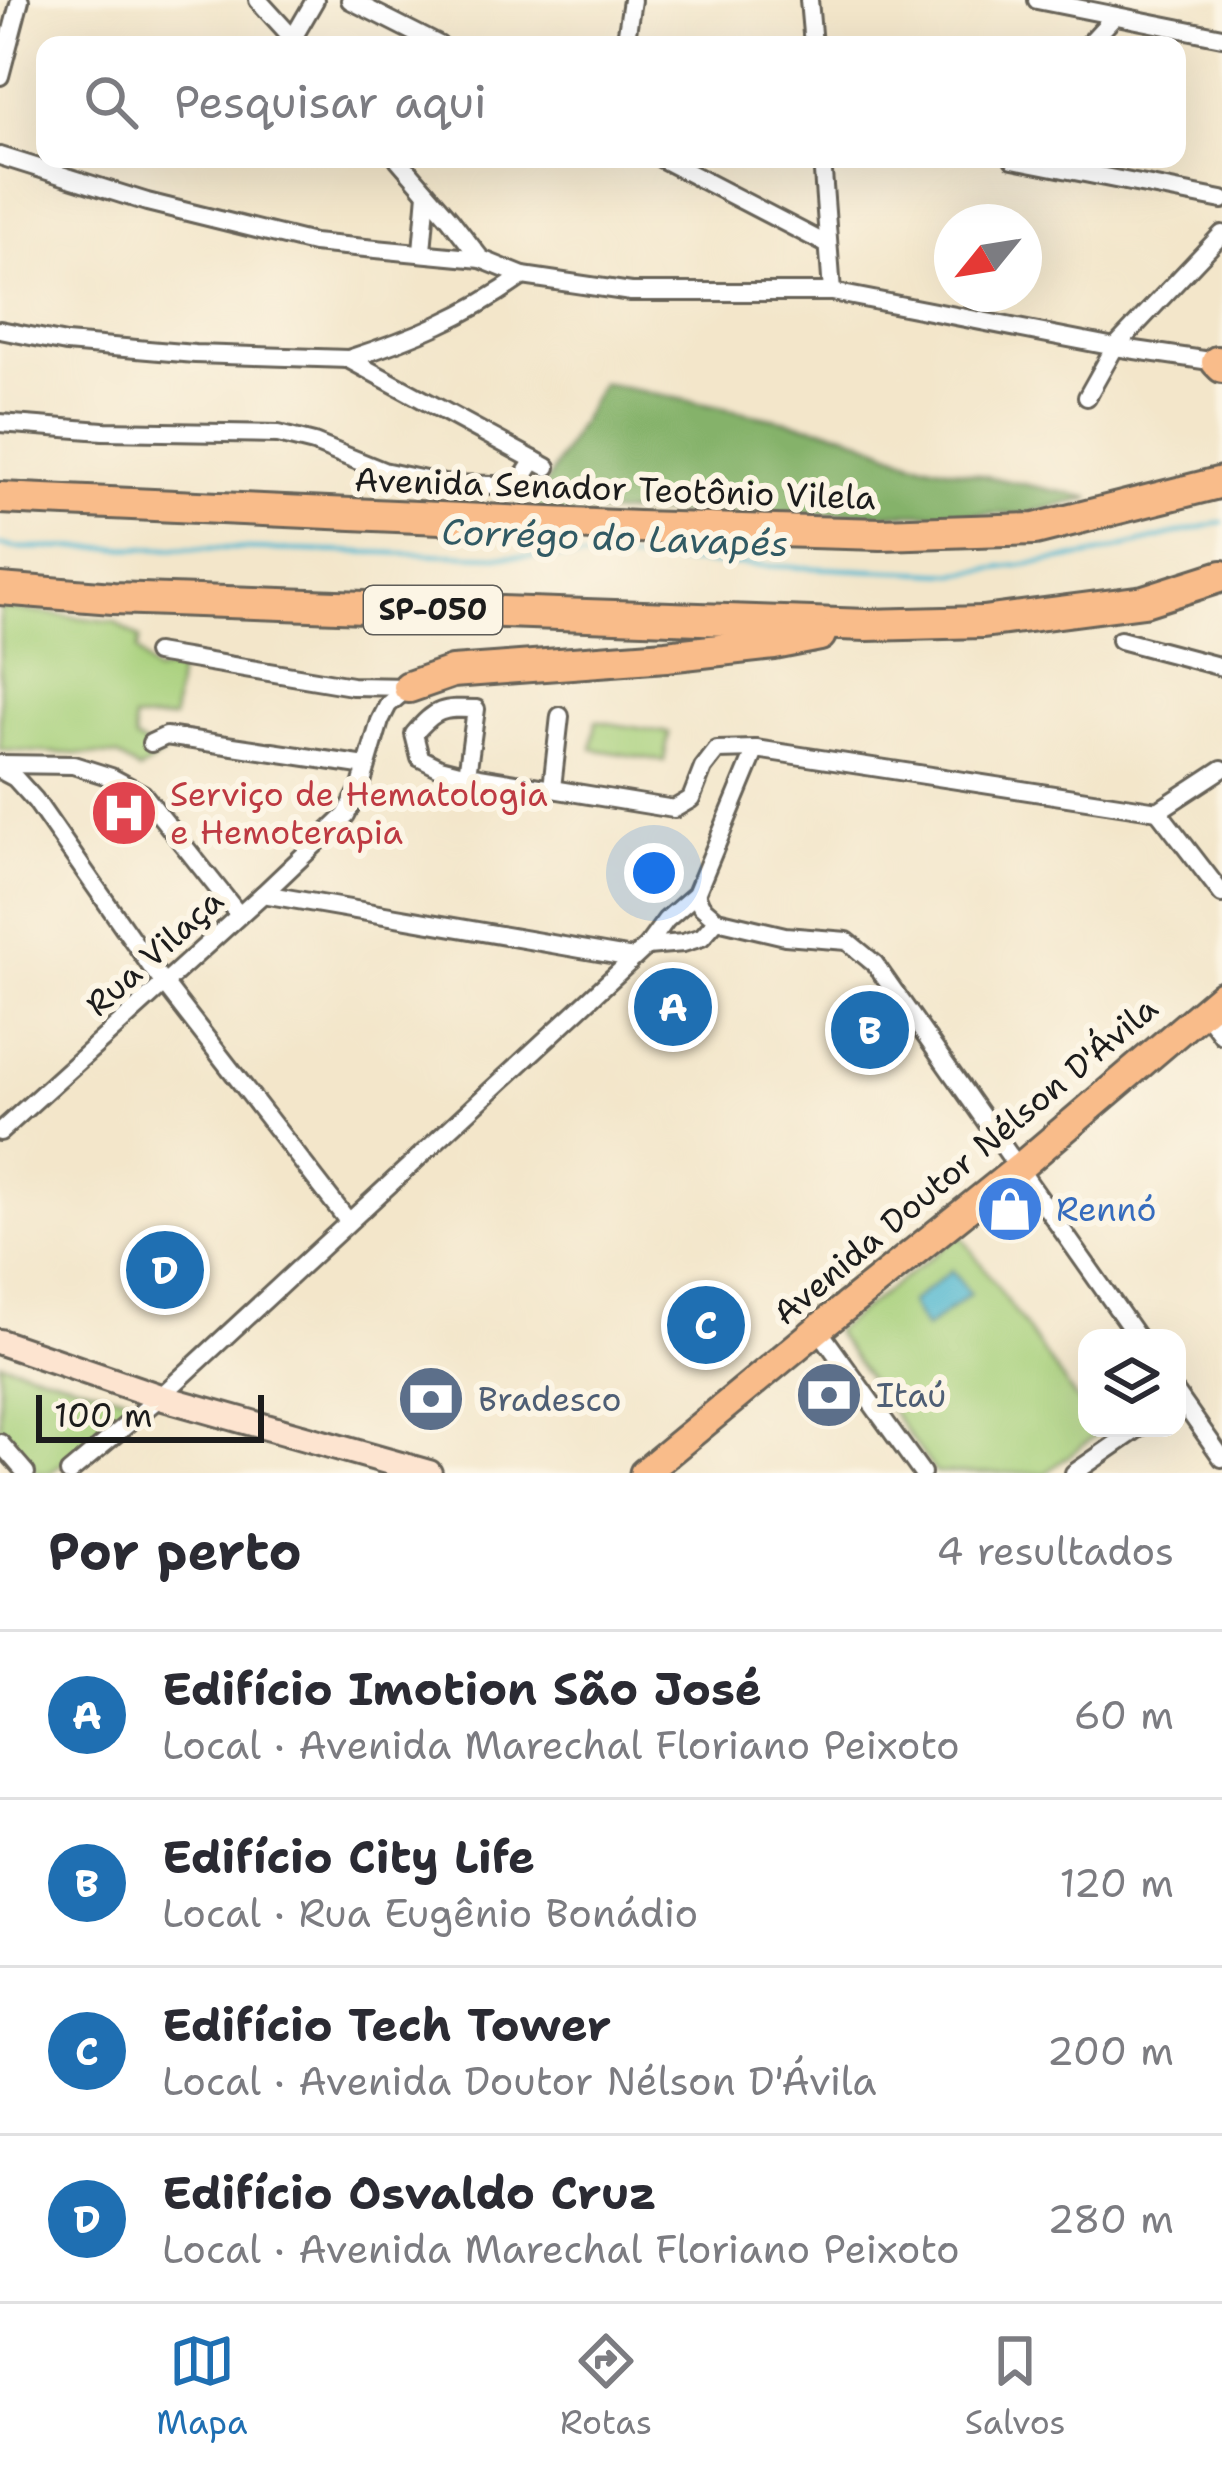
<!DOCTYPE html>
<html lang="pt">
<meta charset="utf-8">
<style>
body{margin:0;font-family:"Shantell Sans",sans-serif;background:#f7f7f7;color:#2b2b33}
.controls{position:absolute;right:36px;bottom:36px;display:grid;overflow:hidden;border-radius:24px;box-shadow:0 12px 48px #0002}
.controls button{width:108px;height:108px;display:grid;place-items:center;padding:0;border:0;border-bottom:3px solid #e1e1e2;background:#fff;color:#2b2b33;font:60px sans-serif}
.compass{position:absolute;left:934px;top:204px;width:108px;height:108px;border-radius:50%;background:#fff;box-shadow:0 12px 48px #0002;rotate:240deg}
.scale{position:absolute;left:36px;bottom:30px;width:228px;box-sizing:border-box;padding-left:12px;border:6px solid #1c1c1c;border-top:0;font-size:33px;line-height:42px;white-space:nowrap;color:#1c1c1c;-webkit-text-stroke:9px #fcf5e5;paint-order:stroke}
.you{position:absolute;left:654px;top:873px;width:42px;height:42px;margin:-30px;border:9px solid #fff;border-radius:50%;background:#1a73e8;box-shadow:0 0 0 18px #1a73e833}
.badge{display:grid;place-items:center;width:78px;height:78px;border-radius:50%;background:#1f6fb2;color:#fff;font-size:39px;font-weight:700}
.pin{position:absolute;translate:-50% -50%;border:6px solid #fff;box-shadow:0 3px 12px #0006}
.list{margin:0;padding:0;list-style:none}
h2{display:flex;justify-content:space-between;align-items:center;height:156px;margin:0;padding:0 48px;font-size:51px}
h2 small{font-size:39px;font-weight:400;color:#7c7c81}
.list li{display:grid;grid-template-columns:78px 1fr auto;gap:36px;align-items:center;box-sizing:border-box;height:168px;padding:0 48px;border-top:3px solid #e1e1e2}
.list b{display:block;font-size:45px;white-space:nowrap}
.list p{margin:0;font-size:39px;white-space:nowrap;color:#7c7c81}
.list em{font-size:39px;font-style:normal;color:#7c7c81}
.icon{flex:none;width:66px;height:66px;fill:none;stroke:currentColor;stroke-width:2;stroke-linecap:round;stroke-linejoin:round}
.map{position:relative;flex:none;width:1222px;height:1473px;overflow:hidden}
.search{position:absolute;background:#fff;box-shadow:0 12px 48px #0002;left:36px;right:36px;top:36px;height:132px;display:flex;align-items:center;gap:30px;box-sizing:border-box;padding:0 42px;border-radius:24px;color:#7c7c81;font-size:45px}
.sheet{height:828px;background:#fff}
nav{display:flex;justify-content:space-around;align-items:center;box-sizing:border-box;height:168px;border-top:3px solid #e1e1e2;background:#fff;font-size:33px;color:#7c7c81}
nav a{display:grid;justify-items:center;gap:6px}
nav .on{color:#1f6fb2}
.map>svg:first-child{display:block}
.green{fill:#a7d07b;stroke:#62764c;stroke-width:3}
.forest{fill:#85b26b;stroke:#506744;stroke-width:3}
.water{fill:#51b8d0;stroke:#366a76;stroke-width:3}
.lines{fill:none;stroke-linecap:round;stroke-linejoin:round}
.stream{stroke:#51b8d0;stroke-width:4.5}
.minor-casing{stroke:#676359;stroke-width:22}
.secondary-casing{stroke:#676359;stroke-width:30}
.primary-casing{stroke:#676359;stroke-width:33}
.trunk-casing{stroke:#676359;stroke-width:36}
.minor{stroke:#fff;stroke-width:16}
.secondary{stroke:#fde4d0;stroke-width:24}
.primary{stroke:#f9bc8a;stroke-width:27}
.trunk{stroke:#f9bc8a;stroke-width:30}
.labels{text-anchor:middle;stroke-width:12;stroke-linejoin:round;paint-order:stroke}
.shield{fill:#fcf5e5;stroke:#5f5d58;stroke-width:3}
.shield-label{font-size:30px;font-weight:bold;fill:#1c1c1c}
.street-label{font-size:33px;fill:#1c1c1c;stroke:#fcf5e5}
.health-label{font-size:33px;fill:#be3a42;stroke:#fcf5e5;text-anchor:start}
.shop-label{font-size:33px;fill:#366cbe;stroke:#fcf5e5;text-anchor:start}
.service-label{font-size:33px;fill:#4e5e75;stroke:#fcf5e5;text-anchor:start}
.water-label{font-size:36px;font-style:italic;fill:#315a64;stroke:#fcf5e5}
</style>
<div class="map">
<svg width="1222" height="1473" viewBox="0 0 1222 1473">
<rect width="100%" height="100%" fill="#fcf5e5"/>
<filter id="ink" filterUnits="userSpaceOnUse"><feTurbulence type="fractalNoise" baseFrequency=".00833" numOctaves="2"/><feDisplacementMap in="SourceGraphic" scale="24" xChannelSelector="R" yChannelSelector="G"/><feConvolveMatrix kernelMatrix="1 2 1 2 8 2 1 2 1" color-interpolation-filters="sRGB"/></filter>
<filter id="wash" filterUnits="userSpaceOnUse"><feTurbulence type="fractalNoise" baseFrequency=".004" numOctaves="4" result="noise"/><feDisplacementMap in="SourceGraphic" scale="48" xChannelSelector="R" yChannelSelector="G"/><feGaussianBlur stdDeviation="2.7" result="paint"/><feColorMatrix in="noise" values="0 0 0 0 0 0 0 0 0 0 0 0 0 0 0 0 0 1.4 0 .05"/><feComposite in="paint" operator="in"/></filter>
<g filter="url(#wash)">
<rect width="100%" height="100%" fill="#f3e6ca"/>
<g class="green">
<path d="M 0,608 L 115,622 L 140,639 L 137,650 L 155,673 L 179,666 L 173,719 L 133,720 L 135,740 L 163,754 L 139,771 L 118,756 L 0,750 Z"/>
<path d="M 596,721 L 669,733 L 664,761 L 592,749 Z"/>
<path d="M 961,1235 L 1087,1415 L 1087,1428 L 1096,1428 L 1099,1433 L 1046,1473 L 936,1473 L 834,1331 Z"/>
<path d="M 0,1362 L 141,1401 L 50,1473 L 38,1473 L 0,1429 Z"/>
</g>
<path class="forest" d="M 602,383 L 845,433 L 912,461 L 1091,498 L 1024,514 L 555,513 L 531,510 Z"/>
<path class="water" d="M 952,1270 L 970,1294 L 925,1329 L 910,1303 Z"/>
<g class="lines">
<path class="stream" d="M 0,545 L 17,548 L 210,548 L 608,559 L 955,574 L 1087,556 L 1222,522"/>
</g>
</g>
<g filter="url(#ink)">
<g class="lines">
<g class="minor-casing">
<g id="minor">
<path d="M 258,0 L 299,45"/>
<path d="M 350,0 L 439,45"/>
<path d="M 809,0 L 813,45"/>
<path d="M 1037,0 L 1222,37"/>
<path d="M 293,38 L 315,0"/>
<path d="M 625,45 L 632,0"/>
<path d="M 1088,45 L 1114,17"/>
<path d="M 0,76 L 20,0"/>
<path d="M 0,156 L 147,202 L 313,243 L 481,259 L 523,276 L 631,292 L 832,292 L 1115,347 L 1217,362"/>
<path d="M 398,159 L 450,219 L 481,259"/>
<path d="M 662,159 L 828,245"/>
<path d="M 822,159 L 832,292"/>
<path d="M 1013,159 L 1222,200"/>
<path d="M 422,251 L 427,193"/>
<path d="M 0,330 L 66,343 L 195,354 L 348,359 L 547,467"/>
<path d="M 348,359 C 414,338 466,316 523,276"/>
<path d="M 1087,397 L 1115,347 L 1222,234"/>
<path d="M 0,423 L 103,431 L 278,434 L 314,443 L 383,471 L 444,484 L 498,485 L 523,477 L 534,460"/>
<path d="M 1120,640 L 1222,667"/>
<path d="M 156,653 L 352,686 L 409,687"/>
<path d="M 151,743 L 166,736 L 366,766"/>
<path d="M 0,764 L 73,765 L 111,777 L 143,794 L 239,915"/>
<path d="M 0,770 L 15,778 L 35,800 L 152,968 L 348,1221"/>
<path d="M 467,775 L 476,709 C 442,708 436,708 414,734 L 420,758 L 440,768 L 467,775 L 674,809 L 691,799 L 703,768 L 717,750 L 756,749 L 1158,811 L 1222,769"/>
<path d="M 552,788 L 560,716"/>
<path d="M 1158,811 L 1222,894"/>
<path d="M 263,894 L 633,958"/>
<path d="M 696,894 L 701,906 L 717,920 L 785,936 L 847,941 L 875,964 L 1138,1338"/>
<path d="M 717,920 L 702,937 L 683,943 L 647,946 L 666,920 L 696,894 L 756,749"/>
<path d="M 1203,1009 L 1222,1035"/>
<path d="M 0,1132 L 263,894 L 346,815 L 361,786 L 380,721 L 388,705 L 409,687"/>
<path d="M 818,1329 L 922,1473"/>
<path d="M 1177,1394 L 1222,1458"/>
<path d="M 0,1443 L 26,1473"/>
<path d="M 69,1473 L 160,1397 L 647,946"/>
<path d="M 1074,1473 L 1139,1428"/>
</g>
</g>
<g class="secondary-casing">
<path id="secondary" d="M 0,1342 L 160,1397 L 429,1473"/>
</g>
<g class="primary-casing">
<path id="primary" d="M 644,1473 L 818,1329 L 1020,1167 L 1222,995"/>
</g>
<g class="trunk-casing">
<g id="trunk">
<path d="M 1217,362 L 1222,367"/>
<path d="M 0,498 L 638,527 L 881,534 L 1035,529 L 1222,482"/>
<path d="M 0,589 L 113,598 L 867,625 L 983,622 L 1144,601 L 1222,576"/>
<path d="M 409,687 L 452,672 L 666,656 L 774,644 L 820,635"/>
</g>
</g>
<use href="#minor" class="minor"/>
<use href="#secondary" class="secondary"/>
<use href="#primary" class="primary"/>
<use href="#trunk" class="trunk"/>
</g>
</g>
<defs>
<g id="hospital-disc" transform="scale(3.45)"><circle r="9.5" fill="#e0444e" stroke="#fcf5e5"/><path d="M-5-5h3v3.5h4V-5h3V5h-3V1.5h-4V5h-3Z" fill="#fff"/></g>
<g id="shop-disc" transform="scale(3.45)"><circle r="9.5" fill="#3f7fe0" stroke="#fcf5e5"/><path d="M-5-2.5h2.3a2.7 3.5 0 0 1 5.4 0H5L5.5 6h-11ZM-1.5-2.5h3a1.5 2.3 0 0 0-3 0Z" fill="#fff"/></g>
<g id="bank-disc" transform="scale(3.45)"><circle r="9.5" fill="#5c6f8a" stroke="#fcf5e5"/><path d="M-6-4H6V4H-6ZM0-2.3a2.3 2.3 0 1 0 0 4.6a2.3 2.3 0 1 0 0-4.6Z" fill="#fff"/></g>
</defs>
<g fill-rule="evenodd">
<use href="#hospital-disc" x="124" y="813"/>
<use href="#shop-disc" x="1010" y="1209"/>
<use href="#bank-disc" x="829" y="1395"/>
<use href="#bank-disc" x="431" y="1399"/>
</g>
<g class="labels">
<rect class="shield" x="364" y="586" width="138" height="48" rx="9"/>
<g class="shield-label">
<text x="433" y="620">SP-050</text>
</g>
<g class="street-label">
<text transform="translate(615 488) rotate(2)" y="12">Avenida Senador Teotônio Vilela</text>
<text transform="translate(154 952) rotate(-42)" y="12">Rua Vilaça</text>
<text transform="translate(965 1160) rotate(-40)" y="12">Avenida Doutor Nélson D'Ávila</text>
</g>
<g class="health-label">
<text x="170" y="806">Serviço de Hematologia<tspan x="170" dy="38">e Hemoterapia</tspan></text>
</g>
<g class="shop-label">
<text x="1056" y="1221">Rennó</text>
</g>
<g class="service-label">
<text x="876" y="1407">Itaú</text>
<text x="478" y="1411">Bradesco</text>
</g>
<g class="water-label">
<text transform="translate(615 537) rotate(2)" y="13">Corrégo do Lavapés</text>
</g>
</g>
</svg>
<div class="controls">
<button><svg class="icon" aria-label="layers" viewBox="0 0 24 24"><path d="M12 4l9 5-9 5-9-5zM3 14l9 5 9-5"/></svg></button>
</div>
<svg class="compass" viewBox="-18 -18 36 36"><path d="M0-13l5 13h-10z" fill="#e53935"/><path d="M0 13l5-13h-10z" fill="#7c7c81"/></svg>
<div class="scale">100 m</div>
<div class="you"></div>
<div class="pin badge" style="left:673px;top:1007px">A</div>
<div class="pin badge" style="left:870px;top:1030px">B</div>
<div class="pin badge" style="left:706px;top:1325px">C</div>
<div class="pin badge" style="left:165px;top:1270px">D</div>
<div class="search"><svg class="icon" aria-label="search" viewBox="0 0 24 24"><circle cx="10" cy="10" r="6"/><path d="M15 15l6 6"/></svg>Pesquisar aqui</div>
</div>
<section class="sheet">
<h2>Por perto<small>4 resultados</small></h2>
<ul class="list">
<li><span class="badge">A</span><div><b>Edifício Imotion São José</b><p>Local · Avenida Marechal Floriano Peixoto</p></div><em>60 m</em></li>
<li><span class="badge">B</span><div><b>Edifício City Life</b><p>Local · Rua Eugênio Bonádio</p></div><em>120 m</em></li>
<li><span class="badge">C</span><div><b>Edifício Tech Tower</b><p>Local · Avenida Doutor Nélson D'Ávila</p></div><em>200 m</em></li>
<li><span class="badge">D</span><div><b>Edifício Osvaldo Cruz</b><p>Local · Avenida Marechal Floriano Peixoto</p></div><em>280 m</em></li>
</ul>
</section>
<nav>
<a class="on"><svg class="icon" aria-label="map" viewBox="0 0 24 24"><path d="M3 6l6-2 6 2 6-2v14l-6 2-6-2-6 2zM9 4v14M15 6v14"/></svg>Mapa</a>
<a><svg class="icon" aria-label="directions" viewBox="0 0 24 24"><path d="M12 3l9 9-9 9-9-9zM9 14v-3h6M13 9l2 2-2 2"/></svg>Rotas</a>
<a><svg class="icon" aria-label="saved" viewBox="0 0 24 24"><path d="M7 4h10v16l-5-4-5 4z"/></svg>Salvos</a>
</nav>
